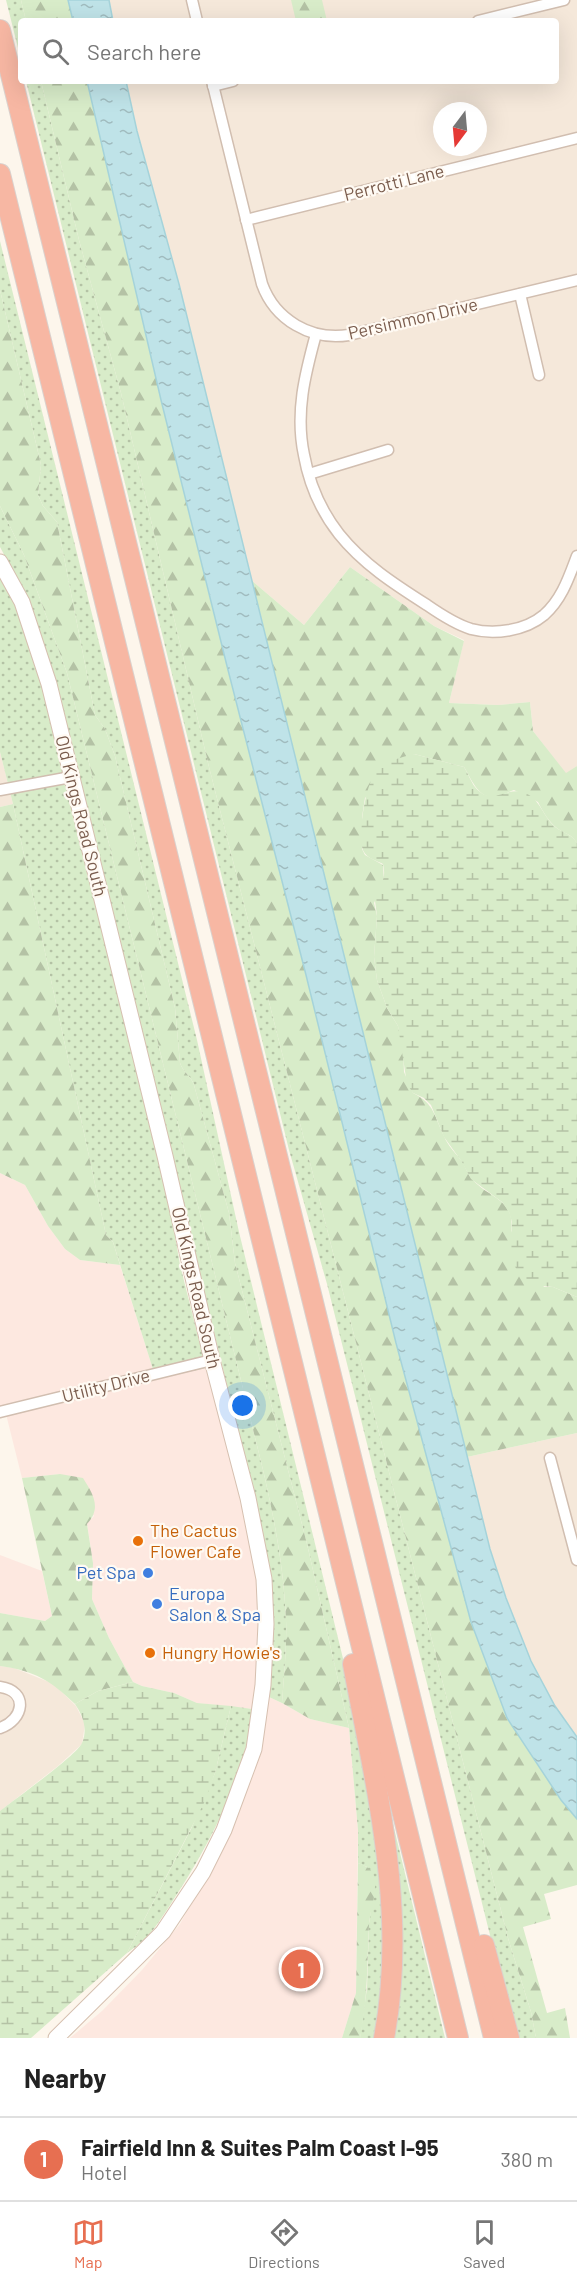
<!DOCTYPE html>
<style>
body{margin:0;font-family:Barlow,sans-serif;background:#f2f2f2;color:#222}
.compass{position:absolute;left:433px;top:102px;width:54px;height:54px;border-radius:50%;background:#fff;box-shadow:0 6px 24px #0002;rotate:196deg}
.you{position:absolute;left:243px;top:1406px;width:21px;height:21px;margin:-15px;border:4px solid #fff;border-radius:50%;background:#1a73e8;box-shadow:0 0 0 9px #1a73e833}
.badge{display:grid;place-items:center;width:39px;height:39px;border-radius:50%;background:#e76f51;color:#fff;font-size:20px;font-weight:700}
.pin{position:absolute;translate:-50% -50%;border:3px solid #fff;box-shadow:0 2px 6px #0006}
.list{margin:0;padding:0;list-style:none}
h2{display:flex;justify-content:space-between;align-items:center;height:78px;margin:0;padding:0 24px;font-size:26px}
h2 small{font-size:20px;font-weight:400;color:#767676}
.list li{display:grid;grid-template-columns:39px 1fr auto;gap:18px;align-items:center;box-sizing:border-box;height:84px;padding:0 24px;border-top:2px solid #e0e0e0}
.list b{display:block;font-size:22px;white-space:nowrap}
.list p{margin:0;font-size:20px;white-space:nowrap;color:#767676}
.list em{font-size:20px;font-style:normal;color:#767676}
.icon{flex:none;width:33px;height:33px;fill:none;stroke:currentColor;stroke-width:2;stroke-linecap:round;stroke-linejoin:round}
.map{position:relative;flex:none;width:577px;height:2038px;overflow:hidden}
.search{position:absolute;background:#fff;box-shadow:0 6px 24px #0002;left:18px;right:18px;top:18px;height:66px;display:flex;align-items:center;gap:15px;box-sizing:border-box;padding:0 21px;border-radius:6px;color:#767676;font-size:22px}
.sheet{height:162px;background:#fff}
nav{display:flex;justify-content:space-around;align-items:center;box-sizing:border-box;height:84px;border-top:2px solid #e0e0e0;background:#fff;font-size:16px;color:#767676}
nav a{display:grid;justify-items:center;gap:3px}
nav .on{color:#e76f51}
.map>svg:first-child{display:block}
.residential{fill:#f5e8da;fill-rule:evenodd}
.commercial{fill:#fde8e0}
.grass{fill:url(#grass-dots)}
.forest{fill:url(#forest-firs)}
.wetland{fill:url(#wetland-marsh)}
.water{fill:url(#water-ripples);stroke:#a5d3da;stroke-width:1.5}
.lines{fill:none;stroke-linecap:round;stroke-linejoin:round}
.street-casing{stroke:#d1beb0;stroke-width:13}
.secondary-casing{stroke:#d6c0b0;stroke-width:17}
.highway-casing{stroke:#dad1cd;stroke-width:22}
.street{stroke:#fff;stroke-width:10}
.secondary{stroke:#fff;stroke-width:15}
.highway{stroke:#f7b7a3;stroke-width:20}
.food-dot{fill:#e8710a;stroke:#fffaf3;stroke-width:2}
.shop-dot{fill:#3f7fe0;stroke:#fffaf3;stroke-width:2}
.labels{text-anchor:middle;stroke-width:4.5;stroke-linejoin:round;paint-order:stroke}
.street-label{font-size:18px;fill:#7a5c4d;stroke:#fffaf3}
.food-label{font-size:18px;fill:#c56008;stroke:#fffaf3;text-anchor:start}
.shop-label{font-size:18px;fill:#366cbe;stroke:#fffaf3;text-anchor:end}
</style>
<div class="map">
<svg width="577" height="2038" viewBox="0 0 577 2038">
<defs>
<pattern id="grass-dots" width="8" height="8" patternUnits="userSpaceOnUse" patternTransform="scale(1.5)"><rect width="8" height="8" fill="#d8ecc9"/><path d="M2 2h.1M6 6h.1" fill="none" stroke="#b4c2a5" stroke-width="1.8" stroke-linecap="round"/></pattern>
<pattern id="forest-firs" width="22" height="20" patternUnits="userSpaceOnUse" patternTransform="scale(1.5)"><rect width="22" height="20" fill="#d8ecc9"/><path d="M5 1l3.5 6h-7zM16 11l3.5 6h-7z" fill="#b4c2a5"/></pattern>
<pattern id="wetland-marsh" width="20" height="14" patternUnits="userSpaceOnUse" patternTransform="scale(1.5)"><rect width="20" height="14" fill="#d8ecc9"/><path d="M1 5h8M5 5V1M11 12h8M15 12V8" fill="none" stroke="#b4c2a5"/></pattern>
<pattern id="water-ripples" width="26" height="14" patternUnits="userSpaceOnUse" patternTransform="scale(1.5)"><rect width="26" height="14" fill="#bfe3e8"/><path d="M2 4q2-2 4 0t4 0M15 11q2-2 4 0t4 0" fill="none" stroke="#a0bbbe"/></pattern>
</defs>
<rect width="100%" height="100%" fill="#fdf6ec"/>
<g class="residential">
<path d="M 109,0 L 577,0 L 577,766 L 566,774 L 533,731 L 530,702 L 498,705 L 449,703 L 464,640 L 434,626 L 350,567 L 304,625 L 251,580 L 179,284 L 137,130 L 126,81 L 556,81 L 556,21 L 113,21 ZM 442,111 L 478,111 L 478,147 L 442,147 Z"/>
<path d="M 0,752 L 13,804 L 0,807 Z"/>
<path d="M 577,1433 L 577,1737 L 555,1706 L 531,1661 L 506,1598 L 490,1549 L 467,1457 Z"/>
<path d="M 0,1666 L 14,1668 L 54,1684 L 76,1706 L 85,1724 L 82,1744 L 58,1766 L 0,1811 Z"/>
</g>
<g class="commercial">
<path d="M 0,1173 L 25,1185 L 48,1226 L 65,1249 L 80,1260 L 120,1265 L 156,1379 L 206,1368 L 247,1518 L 260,1599 L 260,1648 L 252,1709 L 197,1703 L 174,1693 L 142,1686 L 133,1682 L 109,1638 L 92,1599 L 93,1563 L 87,1523 L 94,1516 L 60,1474 L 22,1478 L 6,1414 L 0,1415 Z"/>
<path d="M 0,1555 L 42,1571 L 52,1616 L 45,1621 L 0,1613 Z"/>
<path d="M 269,1697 L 282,1703 L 310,1719 L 349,1728 L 358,1830 L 356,1993 L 342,2038 L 70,2038 L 102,2011 L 142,1970 L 180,1924 L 214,1862 Z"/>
</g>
<g class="grass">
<path d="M 6,0 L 21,0 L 26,21 L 21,21 L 21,60 Z"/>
<path d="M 26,81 L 41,81 L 79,240 L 121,393 L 209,767 L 508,1938 L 531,2012 L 536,2038 L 516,2038 L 514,2031 L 327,1284 L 289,1150 Z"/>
<path d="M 0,241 L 197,1040 L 239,1232 L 348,1679 L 363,1750 L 386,1906 L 379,2038 L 360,2038 L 367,1988 L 369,1924 L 374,1885 L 367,1867 L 358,1863 L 358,1830 L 349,1728 L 307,1544 L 235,1263 L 229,1213 L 194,1085 C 191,1076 183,1072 180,1063 L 175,1008 L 115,756 L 105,729 L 95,715 L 57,522 L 43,506 L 38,495 L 41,465 L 0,290 Z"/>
<path d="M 0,506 L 24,555 L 67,673 L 264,1474 C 275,1522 284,1570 286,1620 C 287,1647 284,1675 282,1703 L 269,1697 L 272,1654 L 272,1610 L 270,1576 L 260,1520 L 187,1222 L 21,586 L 0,547 Z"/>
<path d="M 0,573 L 12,596 L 35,658 L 164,1171 L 180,1265 L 206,1368 L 156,1379 L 113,1242 L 106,1235 L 13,804 L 0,752 Z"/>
<path d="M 231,1706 L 252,1709 C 248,1773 207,1849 172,1902 C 164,1914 155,1929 145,1939 C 139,1944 133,1949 127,1953 L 191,1829 L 215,1773 Z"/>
<path d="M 387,1804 L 393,1824 L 445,2038 L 389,2038 Z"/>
</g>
<g class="forest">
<path d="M 21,0 L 68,0 L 73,21 L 26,21 Z"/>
<path d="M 291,0 L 322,0 L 327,21 L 296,21 Z"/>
<path d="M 41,81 L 87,81 L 161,400 L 227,666 L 306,975 L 396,1343 L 471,1622 L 507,1718 L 561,1800 L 577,1819 L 577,1885 L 544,1894 L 551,1919 L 523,1927 L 547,2013 L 565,2008 L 570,2038 L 536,2038 L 531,2012 L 508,1938 L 209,767 L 121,393 L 79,240 Z"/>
<path d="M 0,290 L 41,465 L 38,495 L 43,506 L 57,522 L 95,715 L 105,729 L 115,756 L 175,1008 L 180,1063 C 183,1072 191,1076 194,1085 L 229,1213 L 235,1263 L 307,1544 L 349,1728 L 310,1719 L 282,1703 C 284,1675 287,1647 286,1620 C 284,1570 275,1522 264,1474 L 67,673 L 24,555 L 0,506 Z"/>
<path d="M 350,567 L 434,626 L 464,641 L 449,703 L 498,705 L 530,702 L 533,731 L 566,773 L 577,766 L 577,843 C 570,833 567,835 558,829 C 549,822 543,812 538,802 L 514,790 C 508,792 500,797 495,797 C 478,799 471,778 464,767 L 414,754 L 365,798 L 362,817 L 362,849 L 365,855 L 383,865 L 384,882 L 374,903 L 377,916 L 374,957 L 377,980 L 387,1008 L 398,1026 L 403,1047 L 404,1072 L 413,1093 C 435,1104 434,1116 444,1136 C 448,1147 457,1154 463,1163 C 466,1168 468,1175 472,1179 C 488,1198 516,1199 511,1231 L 544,1287 L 553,1287 L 577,1297 L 577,1433 L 467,1457 L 251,580 L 304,625 Z"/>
<path d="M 13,804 L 106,1235 L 113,1242 L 120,1265 L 80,1260 L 65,1249 L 48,1226 L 25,1185 L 0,1173 L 0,807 Z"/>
<path d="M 60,1474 L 83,1478 C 93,1494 102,1508 87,1524 L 93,1563 L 92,1599 L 109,1638 L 133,1682 L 98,1691 L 75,1704 C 50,1680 35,1671 0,1666 L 0,1613 L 45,1621 L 52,1616 L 22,1478 Z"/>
<path d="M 358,1863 C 363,1865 370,1867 373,1874 C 379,1888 370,1910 369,1925 C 367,1963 368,2000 360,2038 L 342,2038 L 356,1993 Z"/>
</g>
<g class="wetland">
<path d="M 414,754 L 464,767 C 468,773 471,782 475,787 C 492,807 504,787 523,792 C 541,798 543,819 558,829 C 566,834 571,834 577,843 L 577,1297 L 553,1287 L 532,1285 L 521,1277 L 513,1263 L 510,1250 L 512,1222 L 509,1212 L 502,1202 L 471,1179 L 462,1162 L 444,1137 L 431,1105 L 424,1098 L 413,1093 L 407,1084 L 398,1026 L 387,1008 L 377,980 L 374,957 L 377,916 L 374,893 C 383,883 386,878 383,864 C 377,861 367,858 364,852 C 356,839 366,783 376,771 C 384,761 403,757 414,754 Z"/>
<path d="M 133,1682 L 142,1686 L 174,1693 L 197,1703 L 231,1706 L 215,1773 L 204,1803 L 127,1953 L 31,2038 L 0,2038 L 0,1811 C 15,1799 76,1756 82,1743 C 88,1729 83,1716 75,1704 L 98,1691 Z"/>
</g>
<g class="water">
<path d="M 68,0 L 109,0 L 113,21 L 73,21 Z"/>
<path d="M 87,81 L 126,81 L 137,131 L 179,284 L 490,1549 L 506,1598 L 531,1661 L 555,1706 L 577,1737 L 577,1819 L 561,1800 L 507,1718 L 471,1622 L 396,1343 L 306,975 L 227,666 L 161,400 Z"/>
</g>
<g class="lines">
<g class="street-casing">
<g id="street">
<path d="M 192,0 L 197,21"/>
<path d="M 478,21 L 564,0"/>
<path d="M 212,81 L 262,284 C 275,320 311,341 349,335 L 577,280"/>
<path d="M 213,86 L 233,81"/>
<path d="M 246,220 L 577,138"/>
<path d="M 520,294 L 539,375"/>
<path d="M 316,334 C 305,374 295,413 304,455 C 309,483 321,511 339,534 C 363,564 394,584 427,605 C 440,614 455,624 471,629 C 494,635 525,631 544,615 C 562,599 569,577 577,556"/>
<path d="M 309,474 L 388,450"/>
<path d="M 0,790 L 71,777"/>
<path d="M 0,1412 L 212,1360"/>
<path d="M 550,1458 L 577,1560"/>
<path d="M 0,1687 C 29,1691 24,1720 0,1728"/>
</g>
</g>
<g class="secondary-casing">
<path id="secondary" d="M 0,562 L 22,602 L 49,684 L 165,1156 L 212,1360 L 248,1498 L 264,1579 L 266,1624 L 263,1685 L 254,1749 L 224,1830 L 203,1872 L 163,1932 L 56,2038"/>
</g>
<g class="highway-casing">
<g id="highway">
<path d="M 0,30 L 494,2038"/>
<path d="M 0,174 L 458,2038"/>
<path d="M 353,1664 C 376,1788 408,1912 384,2038"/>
<path d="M 484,1945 L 509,2038"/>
</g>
</g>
<use href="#street" class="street"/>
<use href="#secondary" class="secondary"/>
<use href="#highway" class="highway"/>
</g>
<g class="food-dot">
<circle cx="138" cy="1541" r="6"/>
<circle cx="150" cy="1653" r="6"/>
</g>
<g class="shop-dot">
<circle cx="148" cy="1573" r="6"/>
<circle cx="157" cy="1604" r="6"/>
</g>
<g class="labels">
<g class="street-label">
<text transform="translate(394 183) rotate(-14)" y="6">Perrotti Lane</text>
<text transform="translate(413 319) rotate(-13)" y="6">Persimmon Drive</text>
<text transform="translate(81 816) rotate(76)" y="6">Old Kings Road South</text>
<text transform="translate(196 1288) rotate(77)" y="6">Old Kings Road South</text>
<text transform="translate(106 1386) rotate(-14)" y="6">Utility Drive</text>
</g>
<g class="food-label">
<text x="150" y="1537">The Cactus<tspan x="150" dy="21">Flower Cafe</tspan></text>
<text x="162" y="1659">Hungry Howie's</text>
</g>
<g class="shop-label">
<text x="136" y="1579">Pet Spa</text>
<text x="169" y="1600" text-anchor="start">Europa<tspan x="169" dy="21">Salon &amp; Spa</tspan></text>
</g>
</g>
</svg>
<svg class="compass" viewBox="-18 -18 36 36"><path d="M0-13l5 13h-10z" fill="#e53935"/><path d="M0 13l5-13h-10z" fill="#767676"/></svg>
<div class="you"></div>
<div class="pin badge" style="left:301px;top:1969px">1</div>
<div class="search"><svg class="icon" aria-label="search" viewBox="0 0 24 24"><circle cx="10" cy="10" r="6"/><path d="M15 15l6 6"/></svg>Search here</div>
</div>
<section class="sheet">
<h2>Nearby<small></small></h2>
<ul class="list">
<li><span class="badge">1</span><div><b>Fairfield Inn &amp; Suites Palm Coast I-95</b><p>Hotel</p></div><em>380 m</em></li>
</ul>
</section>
<nav>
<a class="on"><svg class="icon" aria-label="map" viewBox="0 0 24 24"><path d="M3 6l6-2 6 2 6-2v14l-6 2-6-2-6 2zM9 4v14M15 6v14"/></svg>Map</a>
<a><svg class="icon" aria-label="directions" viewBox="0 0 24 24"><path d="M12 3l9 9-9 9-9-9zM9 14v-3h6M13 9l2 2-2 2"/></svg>Directions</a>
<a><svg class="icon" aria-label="saved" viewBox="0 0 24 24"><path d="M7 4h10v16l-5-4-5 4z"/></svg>Saved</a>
</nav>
